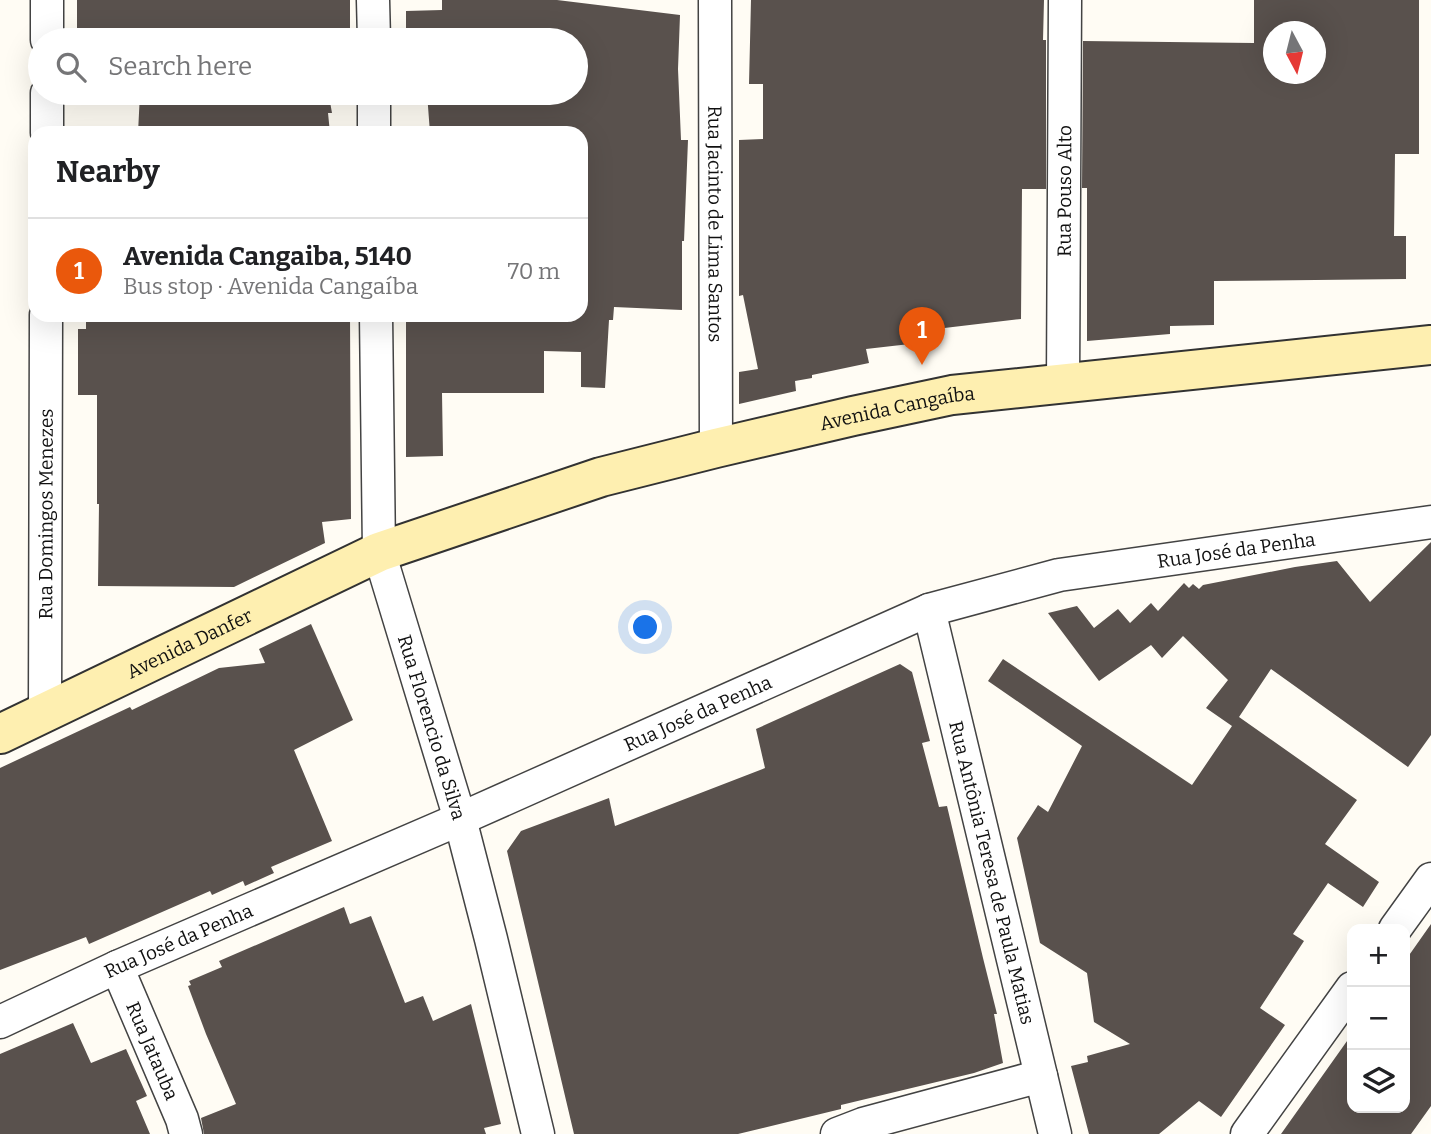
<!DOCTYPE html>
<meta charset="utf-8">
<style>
body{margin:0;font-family:Bitter,serif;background:#f6f6f6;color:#202124}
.controls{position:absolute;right:21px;bottom:21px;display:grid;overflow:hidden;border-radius:14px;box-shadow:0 7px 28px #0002}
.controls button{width:63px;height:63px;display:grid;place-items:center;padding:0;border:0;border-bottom:2px solid #e0e0e0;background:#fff;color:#202124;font:35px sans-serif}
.compass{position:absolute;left:1263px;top:21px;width:63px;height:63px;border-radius:50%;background:#fff;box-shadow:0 7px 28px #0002;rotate:173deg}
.you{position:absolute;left:646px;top:628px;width:24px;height:24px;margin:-18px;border:5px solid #fff;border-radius:50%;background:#1a73e8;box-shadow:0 0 0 10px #1a73e833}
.badge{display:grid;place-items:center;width:46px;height:46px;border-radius:50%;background:#ea580c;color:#fff;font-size:23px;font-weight:700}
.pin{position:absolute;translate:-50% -58px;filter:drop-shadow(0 2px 4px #0008)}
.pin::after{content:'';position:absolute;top:37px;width:24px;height:21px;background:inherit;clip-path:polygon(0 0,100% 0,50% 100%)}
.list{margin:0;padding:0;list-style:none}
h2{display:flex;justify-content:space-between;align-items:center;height:91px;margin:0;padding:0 28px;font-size:30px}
h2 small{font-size:23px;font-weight:400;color:#757577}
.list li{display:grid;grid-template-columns:46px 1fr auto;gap:21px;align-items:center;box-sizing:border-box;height:105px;padding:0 28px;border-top:2px solid #e0e0e0}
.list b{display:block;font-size:26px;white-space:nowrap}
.list p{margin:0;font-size:23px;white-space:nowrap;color:#757577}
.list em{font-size:23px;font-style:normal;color:#757577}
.icon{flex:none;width:38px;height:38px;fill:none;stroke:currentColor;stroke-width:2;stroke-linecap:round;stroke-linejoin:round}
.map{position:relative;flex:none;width:1431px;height:1134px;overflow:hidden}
.search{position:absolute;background:#fff;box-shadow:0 7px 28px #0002;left:28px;top:28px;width:560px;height:77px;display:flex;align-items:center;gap:18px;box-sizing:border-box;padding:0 24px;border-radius:38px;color:#757577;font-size:26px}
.panel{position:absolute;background:#fff;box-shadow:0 7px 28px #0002;left:28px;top:126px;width:560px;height:196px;border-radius:21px}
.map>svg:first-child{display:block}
.building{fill:#59514d;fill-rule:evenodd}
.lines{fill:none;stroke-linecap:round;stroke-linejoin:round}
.minor-casing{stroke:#434343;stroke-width:35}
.secondary-casing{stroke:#323232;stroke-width:42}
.minor{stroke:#fff;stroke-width:32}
.secondary{stroke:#feefb0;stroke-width:38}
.labels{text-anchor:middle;stroke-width:7;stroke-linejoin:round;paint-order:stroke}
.street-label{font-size:19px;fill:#101010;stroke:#fff}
</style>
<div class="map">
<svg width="1431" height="1134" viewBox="0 0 1431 1134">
<rect width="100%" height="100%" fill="#fffcf4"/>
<g class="building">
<rect x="77" y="0" width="273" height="40"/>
<path d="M 442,0 L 557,0 L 680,15 L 678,69 L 681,140 L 688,140 L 684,241 L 682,241 L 682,310 L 614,307 L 613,320 L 609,320 L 605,388 L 581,387 L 581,352 L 544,351 L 544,393 L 442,393 L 443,456 L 406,457 L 406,315 L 581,315 L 581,133 L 430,133 L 427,93 L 576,93 L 576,40 L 406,40 L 406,11 L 442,10 Z"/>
<path d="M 751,0 L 1044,0 L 1043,40 L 1046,40 L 1046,189 L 1022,189 L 1021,319 L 936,329 L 936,341 L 866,349 L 869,363 L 812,375 L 812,378 L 795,381 L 796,391 L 739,404 L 739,372 L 758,369 L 743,295 L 739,296 L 739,140 L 763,139 L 763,84 L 749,84 Z"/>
<path d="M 1254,0 L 1419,0 L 1419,154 L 1395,154 L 1394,236 L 1406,236 L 1406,279 L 1214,281 L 1214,325 L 1170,326 L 1170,334 L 1087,341 L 1087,188 L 1082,188 L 1083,41 L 1254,43 ZM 1273,32 L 1315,32 L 1315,74 L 1273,74 Z"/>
<path d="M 140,93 L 350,93 L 329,96 L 332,113 L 328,113 L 330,133 L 138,133 Z"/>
<path d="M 86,315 L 350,315 L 351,519 L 322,522 L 325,543 L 234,587 L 98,586 L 99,504 L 97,504 L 97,395 L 78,395 L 78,329 L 86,329 Z"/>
<path d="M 1431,542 L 1431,735 L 1408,767 L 1271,669 L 1239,717 L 1357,800 L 1325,844 L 1379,882 L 1363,907 L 1328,883 L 1293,934 L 1304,941 L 1260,1008 L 1285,1025 L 1221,1117 L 1199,1101 L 1159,1134 L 1089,1134 L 1071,1066 L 1088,1062 L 1087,1056 L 1130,1044 L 1094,1022 L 1087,973 L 1040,943 L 1017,838 L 1038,805 L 1048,812 L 1082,746 L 988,681 L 1003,659 L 1192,785 L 1232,726 L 1206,708 L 1228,680 L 1183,636 L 1162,658 L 1151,645 L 1099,681 L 1048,613 L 1077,606 L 1094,628 L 1118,609 L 1130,623 L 1151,603 L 1158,611 L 1184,583 L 1189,588 L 1193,584 L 1199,589 L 1203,585 L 1295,567 L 1337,561 L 1370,602 Z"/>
<path d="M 311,624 L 353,720 L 294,750 L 332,841 L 271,867 L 274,873 L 245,886 L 243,881 L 212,895 L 210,891 L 89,944 L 86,937 L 0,970 L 0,768 L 130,707 L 132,710 L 219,668 L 265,663 L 259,649 Z"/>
<path d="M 900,664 L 912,672 L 930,741 L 922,743 L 939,807 L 947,806 L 983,958 L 997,1014 L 994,1014 L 1003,1063 L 974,1073 L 841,1105 L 841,1109 L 738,1134 L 574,1134 L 507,851 L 521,831 L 609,798 L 615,826 L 765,768 L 756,729 Z"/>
<path d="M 344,907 L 350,924 L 371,916 L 405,1003 L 423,996 L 433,1021 L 471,1004 L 501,1124 L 484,1128 L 486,1134 L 204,1134 L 201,1118 L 236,1104 L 206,1034 L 188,986 L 191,985 L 189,981 L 222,967 L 219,961 Z"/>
<path d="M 1431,924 L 1431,1106 L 1411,1134 L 1281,1134 L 1352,1034 L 1352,1108 L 1405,1108 L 1405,961 Z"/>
<path d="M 73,1023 L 91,1063 L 126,1049 L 147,1096 L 136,1101 L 150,1134 L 0,1134 L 0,1054 Z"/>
</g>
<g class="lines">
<g class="minor-casing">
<g id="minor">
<path d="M 373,0 L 374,40"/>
<path id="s1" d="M 715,0 L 716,448"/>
<path d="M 47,40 L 47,0"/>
<path d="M 374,93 L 374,133"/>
<path d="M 47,133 L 47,93"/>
<path id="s2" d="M 376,315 L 379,552 L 460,819 L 491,939 L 538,1134"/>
<path id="s3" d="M 1063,383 L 1065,0"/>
<path id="s4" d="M 929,610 L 1055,1134"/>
<path id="s5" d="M 45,712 L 46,315"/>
<path d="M 1395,929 L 1431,879"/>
<path id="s6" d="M 117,967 L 182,1119 L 186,1134"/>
<path id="s7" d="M 0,1022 L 117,967 L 460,819 L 929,610 L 1059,575 L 1431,522"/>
<path d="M 837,1134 L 863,1124 L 1041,1076"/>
<path d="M 1247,1134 L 1352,988"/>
</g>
</g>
<g class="secondary-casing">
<g id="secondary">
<path id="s8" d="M 0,734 L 379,552 L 601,477 L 716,448 L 853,416 L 952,395 L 1431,345"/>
</g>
</g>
<use href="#minor" class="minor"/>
<use href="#secondary" class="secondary"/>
</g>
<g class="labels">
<g class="street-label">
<text dy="7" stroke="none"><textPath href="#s3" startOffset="192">Rua Pouso Alto</textPath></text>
<text dy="7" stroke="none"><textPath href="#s1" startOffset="224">Rua Jacinto de Lima Santos</textPath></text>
<text dy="7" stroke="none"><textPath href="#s8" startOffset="959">Avenida Cangaíba</textPath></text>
<text dy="7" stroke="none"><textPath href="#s5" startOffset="198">Rua Domingos Menezes</textPath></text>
<text dy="7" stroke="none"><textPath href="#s7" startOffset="1330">Rua José da Penha</textPath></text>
<text dy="7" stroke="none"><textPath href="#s8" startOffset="210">Avenida Danfer</textPath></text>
<text dy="7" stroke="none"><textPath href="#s7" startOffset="763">Rua José da Penha</textPath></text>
<text dy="7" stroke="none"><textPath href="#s2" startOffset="420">Rua Florencio da Silva</textPath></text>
<text dy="7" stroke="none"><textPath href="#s4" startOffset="270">Rua Antônia Teresa de Paula Matias</textPath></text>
<text dy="7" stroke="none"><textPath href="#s7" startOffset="196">Rua José da Penha</textPath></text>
<text dy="7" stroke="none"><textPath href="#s6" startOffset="91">Rua Jatauba</textPath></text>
</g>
</g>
</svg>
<div class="controls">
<button>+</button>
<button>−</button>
<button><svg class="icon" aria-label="layers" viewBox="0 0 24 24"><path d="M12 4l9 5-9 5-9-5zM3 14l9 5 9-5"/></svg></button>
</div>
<svg class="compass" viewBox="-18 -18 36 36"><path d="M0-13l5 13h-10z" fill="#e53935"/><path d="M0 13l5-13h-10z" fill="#757577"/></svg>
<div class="you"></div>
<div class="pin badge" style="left:922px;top:365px">1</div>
<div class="search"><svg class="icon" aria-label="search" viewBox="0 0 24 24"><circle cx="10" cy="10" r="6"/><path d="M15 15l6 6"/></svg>Search here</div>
<section class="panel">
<h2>Nearby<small></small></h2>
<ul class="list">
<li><span class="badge">1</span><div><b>Avenida Cangaiba, 5140</b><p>Bus stop · Avenida Cangaíba</p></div><em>70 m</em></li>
</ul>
</section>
</div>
